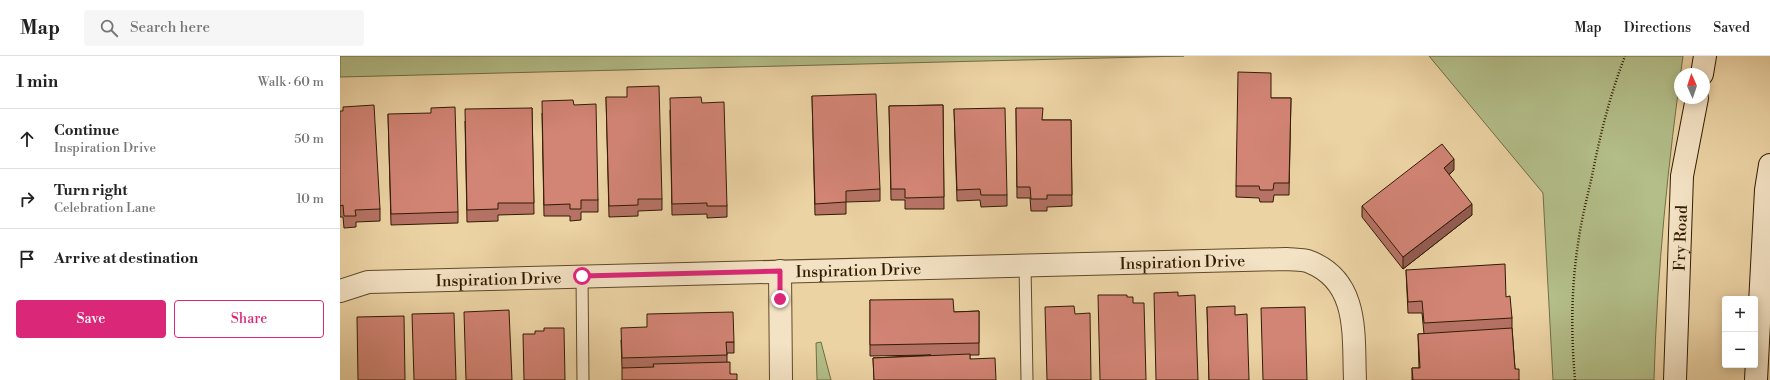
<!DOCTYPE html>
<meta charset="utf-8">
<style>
body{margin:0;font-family:"Libre Bodoni",serif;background:#f6f6f6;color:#222}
.controls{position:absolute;right:12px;bottom:12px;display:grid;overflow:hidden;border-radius:4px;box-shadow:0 2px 10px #0003}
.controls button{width:36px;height:36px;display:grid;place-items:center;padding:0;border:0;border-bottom:1px solid #e0e0e0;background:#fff;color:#222;font:20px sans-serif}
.compass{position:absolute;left:1334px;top:12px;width:36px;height:36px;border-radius:50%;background:#fff;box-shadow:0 2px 10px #0003;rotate:357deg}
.stop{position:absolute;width:12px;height:12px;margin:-9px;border:3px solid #db2777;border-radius:50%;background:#fff}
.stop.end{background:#db2777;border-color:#fff;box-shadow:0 1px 4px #0008}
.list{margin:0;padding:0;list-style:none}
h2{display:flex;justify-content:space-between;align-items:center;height:52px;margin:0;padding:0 16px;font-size:17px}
h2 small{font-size:13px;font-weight:400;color:#767676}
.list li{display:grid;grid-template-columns:26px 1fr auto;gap:12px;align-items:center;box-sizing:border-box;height:60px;padding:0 16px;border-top:1px solid #e0e0e0}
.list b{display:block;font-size:15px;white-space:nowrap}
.list p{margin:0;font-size:13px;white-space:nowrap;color:#767676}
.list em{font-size:13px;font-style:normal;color:#767676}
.actions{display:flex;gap:8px;padding:12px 16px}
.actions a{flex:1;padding:9px 0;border:1px solid #db2777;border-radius:4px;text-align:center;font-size:14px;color:#db2777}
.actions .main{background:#db2777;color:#fff}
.icon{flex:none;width:22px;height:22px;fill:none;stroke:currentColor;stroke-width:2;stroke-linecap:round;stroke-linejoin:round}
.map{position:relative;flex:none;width:1430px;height:324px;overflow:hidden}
header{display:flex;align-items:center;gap:24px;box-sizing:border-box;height:56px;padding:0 20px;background:#fff;border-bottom:1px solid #e0e0e0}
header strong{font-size:19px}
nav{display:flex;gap:22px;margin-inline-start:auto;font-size:14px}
.search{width:280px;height:36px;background:#f6f6f6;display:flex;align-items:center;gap:10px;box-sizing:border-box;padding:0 14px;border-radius:4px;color:#767676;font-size:15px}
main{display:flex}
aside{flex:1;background:#fff}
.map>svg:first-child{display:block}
.green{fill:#b3be89;stroke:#726d46}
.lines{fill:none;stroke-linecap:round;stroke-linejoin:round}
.lane-casing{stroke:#604a2a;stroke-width:13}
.street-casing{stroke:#604a2a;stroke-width:24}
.secondary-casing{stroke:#321c02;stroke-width:24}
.path{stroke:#321c02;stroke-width:2.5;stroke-dasharray:1 2;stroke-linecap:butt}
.lane{stroke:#f3e2c4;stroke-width:11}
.street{stroke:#f3e2c4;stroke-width:22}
.secondary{stroke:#f3e2c4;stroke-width:22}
.wall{fill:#b57265;stroke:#321c02}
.shaded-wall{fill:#935c52;stroke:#321c02}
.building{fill:#d28475;stroke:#321c02}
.route{stroke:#db2777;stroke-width:5}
.labels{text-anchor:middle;stroke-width:3.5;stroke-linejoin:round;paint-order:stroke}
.street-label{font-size:16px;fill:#321c02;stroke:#f3e2c4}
</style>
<header>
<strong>Map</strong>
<div class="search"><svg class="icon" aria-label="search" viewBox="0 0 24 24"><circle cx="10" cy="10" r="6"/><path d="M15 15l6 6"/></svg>Search here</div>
<nav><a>Map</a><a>Directions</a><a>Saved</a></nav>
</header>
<main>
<aside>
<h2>1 min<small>Walk · 60 m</small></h2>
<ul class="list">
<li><svg class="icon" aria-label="ahead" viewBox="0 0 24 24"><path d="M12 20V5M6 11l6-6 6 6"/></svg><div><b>Continue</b><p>Inspiration Drive</p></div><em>50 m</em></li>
<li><svg class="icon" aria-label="right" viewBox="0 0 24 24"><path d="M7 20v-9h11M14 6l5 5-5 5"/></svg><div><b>Turn right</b><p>Celebration Lane</p></div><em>10 m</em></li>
<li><svg class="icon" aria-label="arrive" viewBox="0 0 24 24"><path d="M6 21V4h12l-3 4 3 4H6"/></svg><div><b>Arrive at destination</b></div></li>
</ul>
<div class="actions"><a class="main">Save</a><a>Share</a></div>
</aside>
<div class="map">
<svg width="1430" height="324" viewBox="0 0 1430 324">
<rect width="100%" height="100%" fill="#ecd3a4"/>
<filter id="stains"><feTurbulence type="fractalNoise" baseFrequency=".005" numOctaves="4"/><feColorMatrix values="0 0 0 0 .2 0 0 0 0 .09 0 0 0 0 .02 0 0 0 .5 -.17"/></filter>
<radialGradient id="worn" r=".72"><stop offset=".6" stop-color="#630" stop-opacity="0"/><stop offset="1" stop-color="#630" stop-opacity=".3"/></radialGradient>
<g class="green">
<path d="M 0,0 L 844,0 L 0,21 Z"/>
<path d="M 1089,0 L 1343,0 C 1328,107 1317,215 1314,324 L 1213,324 L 1203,137 Z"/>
<path d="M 481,286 L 491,324 L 477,324 L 476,287 Z"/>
</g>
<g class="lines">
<g class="lane-casing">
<g id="lane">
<path d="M 685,209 L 687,324"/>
<path d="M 242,220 L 243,324"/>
</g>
</g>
<g class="street-casing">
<g id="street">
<path d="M 440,215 L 441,324"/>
<path id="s1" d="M 0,235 L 28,226 L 946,203 C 954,204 963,203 970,206 C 1020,226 1013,280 1015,324"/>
</g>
</g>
<g class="secondary-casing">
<g id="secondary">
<path d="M 1362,18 L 1365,0"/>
<path id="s2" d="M 1335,324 L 1342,120 L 1357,42"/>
<path d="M 1416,324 L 1426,134 L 1430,109"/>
</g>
</g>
<path class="path" d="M 1235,324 C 1231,279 1231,233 1238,188 C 1241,165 1247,142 1252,120 C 1260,79 1270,39 1285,0"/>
<use href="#lane" class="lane"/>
<use href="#street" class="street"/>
<use href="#secondary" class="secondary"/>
</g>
<g class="wall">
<path d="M 472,40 L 540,133 L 540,145 L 506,146 L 506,158 L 475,159 Z"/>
<path d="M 266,41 L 322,143 L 322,154 L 298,155 L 298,160 L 269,161 Z"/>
<path d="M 931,42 L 951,42 L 949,139 L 934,139 L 933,146 L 920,146 L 919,142 L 896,141 L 896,130 Z"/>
<path d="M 362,47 L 387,150 L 387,161 L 367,162 L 367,158 L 332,159 L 330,54 Z"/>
<path d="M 234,49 L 258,144 L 258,156 L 241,156 L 241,164 L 230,165 L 230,160 L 204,160 L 202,57 Z"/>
<path d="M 603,49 L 604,153 L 565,153 L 565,144 L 551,144 L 549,50 Z"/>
<path d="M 192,52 L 194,158 L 158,159 L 158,165 L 127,166 L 125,65 Z"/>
<path d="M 676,52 L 703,64 L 731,64 L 732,150 L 707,151 L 707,155 L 691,155 L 690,142 L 677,142 Z"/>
<path d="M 614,53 L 667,139 L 667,150 L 641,151 L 640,144 L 617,145 Z"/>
<path d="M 0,55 L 40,153 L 40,165 L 16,166 L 16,171 L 4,172 L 3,161 L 0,161 Z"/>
<path d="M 48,58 L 118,156 L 118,167 L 51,169 Z"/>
<path d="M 1114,114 L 1109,119 L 1132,159 L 1063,213 L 1022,161 L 1022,150 Z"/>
<path d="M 1066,214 L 1166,241 L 1172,262 L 1172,272 L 1175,313 L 1179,324 L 1072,324 L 1072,312 L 1079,312 L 1078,278 L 1084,278 L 1082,257 L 1068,257 Z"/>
<path d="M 530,244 L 614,256 L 639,255 L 639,299 L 630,299 L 630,303 L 656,324 L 534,324 L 533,302 L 591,299 L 530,300 Z"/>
<path d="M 867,251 L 909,324 L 869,324 Z"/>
<path d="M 281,284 L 394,286 L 394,297 L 387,297 L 387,306 L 390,318 L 397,324 L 282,312 Z"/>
</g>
<g class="shaded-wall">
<path d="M 1114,103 L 1114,114 L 1104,123 L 1104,112 Z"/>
<path d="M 1132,148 L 1132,159 L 1063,213 L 1063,201 Z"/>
</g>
<g class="building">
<path d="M 898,16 L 931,17 L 931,42 L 951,42 L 949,127 L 934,127 L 933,134 L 920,134 L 919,130 L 896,130 Z"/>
<path d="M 319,30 L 322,143 L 298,143 L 298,149 L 269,150 L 266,41 L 287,41 L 287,31 Z"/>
<path d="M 536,38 L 540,133 L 506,135 L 506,146 L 475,148 L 472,40 Z"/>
<path d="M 361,41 L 362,47 L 384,46 L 387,150 L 367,150 L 367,147 L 332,148 L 330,42 Z"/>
<path d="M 233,44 L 234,49 L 256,48 L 258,144 L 241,144 L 241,153 L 230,153 L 230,148 L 204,149 L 202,45 Z"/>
<path d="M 34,49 L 40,153 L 15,154 L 16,160 L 4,160 L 3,149 L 0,150 L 0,55 L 3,55 L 3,51 Z"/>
<path d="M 603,49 L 604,141 L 565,142 L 565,133 L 551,133 L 549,50 Z"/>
<path d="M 115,51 L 118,156 L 51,158 L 48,58 L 91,57 L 91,52 Z"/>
<path d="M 192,52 L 194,147 L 158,147 L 158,153 L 127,154 L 125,53 Z"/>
<path d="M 665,52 L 667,139 L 641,139 L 640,133 L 617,134 L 614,53 Z"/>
<path d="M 676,52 L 703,52 L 702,64 L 731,64 L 732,139 L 707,139 L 707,143 L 691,143 L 690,131 L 677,131 Z"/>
<path d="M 1102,88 L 1114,103 L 1104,112 L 1132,148 L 1063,201 L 1022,150 Z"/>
<path d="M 1165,208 L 1166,241 L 1170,240 L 1172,262 L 1084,267 L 1082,245 L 1068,246 L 1066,214 Z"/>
<path d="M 838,236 L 838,240 L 855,239 L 858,324 L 816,324 L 814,237 Z"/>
<path d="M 758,239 L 787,239 L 787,241 L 793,241 L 793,247 L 804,247 L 806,324 L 760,324 Z"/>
<path d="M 613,243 L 614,256 L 639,255 L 639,287 L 530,289 L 530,244 Z"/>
<path d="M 734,250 L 735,258 L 750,257 L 751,324 L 707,324 L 705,251 Z"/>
<path d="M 895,250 L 895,259 L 907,258 L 909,324 L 869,324 L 867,251 Z"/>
<path d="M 965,251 L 967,324 L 923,324 L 921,252 Z"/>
<path d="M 169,254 L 172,324 L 126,324 L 124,256 Z"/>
<path d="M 393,256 L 394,286 L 386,286 L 387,299 L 282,302 L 281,272 L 307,271 L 307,258 Z"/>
<path d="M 114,257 L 116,324 L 74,324 L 72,258 Z"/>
<path d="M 64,260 L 65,324 L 18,324 L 17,261 Z"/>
<path d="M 204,272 L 224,272 L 225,324 L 184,324 L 183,278 L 195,278 L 195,275 L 204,275 Z"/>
<path d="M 1172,272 L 1175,313 L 1179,313 L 1179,324 L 1073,324 L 1072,312 L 1080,312 L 1078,278 Z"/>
<path d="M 630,298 L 630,303 L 655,302 L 656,324 L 534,324 L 533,302 Z"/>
<path d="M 390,306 L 390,318 L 397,318 L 397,324 L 282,324 L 282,312 L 314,311 L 313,308 Z"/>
</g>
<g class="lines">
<path class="route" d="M 242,220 L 440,215 L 440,243"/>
</g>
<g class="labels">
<g class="street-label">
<text dy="6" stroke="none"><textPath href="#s2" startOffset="142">Fry Road</textPath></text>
<text dy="6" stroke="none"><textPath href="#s1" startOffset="844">Inspiration Drive</textPath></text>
<text dy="6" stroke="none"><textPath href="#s1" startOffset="520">Inspiration Drive</textPath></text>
<text dy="6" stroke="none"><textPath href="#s1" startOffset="160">Inspiration Drive</textPath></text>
</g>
</g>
<rect width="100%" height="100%" filter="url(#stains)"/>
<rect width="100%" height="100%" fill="url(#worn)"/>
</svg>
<div class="controls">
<button>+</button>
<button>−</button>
</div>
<svg class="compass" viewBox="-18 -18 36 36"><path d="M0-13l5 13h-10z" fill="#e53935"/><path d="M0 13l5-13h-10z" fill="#767676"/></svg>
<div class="stop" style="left:242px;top:220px"></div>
<div class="stop end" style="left:440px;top:243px"></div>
</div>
</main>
